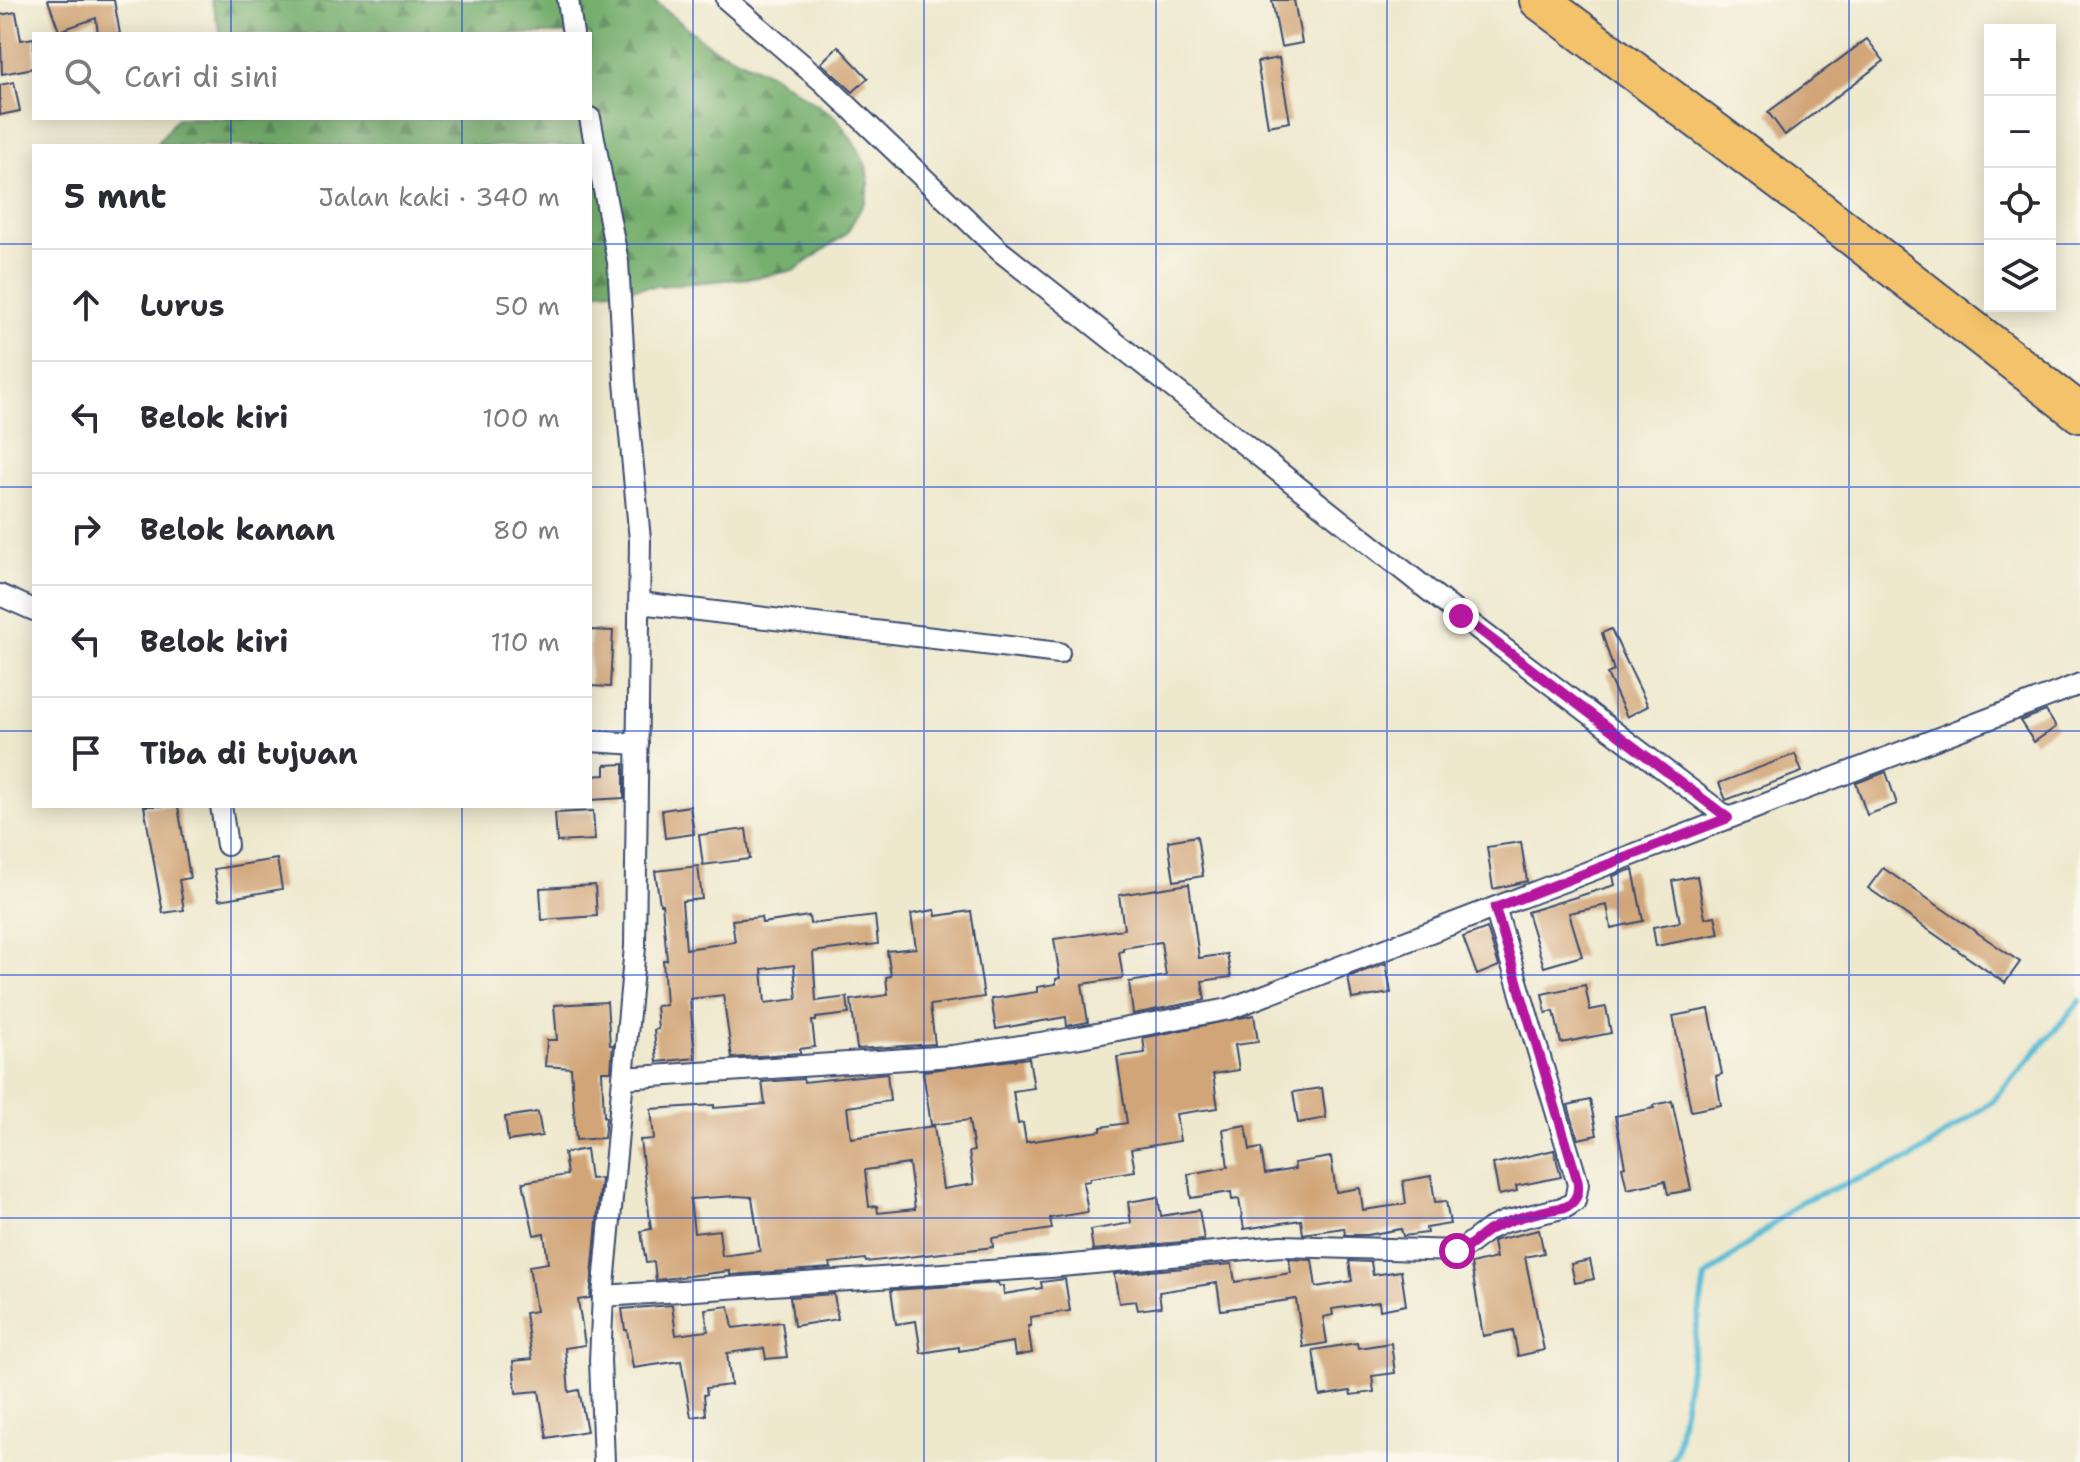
<!DOCTYPE html>
<html lang="id">
<meta charset="utf-8">
<style>
body{margin:0;font-family:"Shantell Sans",sans-serif;background:#f7f7f7;color:#2b2b33}
.controls{position:absolute;right:24px;top:24px;display:grid;overflow:hidden;border-radius:0px;box-shadow:0 4px 20px #0003}
.controls button{width:72px;height:72px;display:grid;place-items:center;padding:0;border:0;border-bottom:2px solid #e1e1e2;background:#fff;color:#2b2b33;font:40px sans-serif}
.stop{position:absolute;width:24px;height:24px;margin:-18px;border:6px solid #b5179e;border-radius:50%;background:#fff}
.stop.end{background:#b5179e;border-color:#fff;box-shadow:0 2px 8px #0008}
.list{margin:0;padding:0;list-style:none}
h2{display:flex;justify-content:space-between;align-items:center;height:104px;margin:0;padding:0 32px;font-size:34px}
h2 small{font-size:26px;font-weight:400;color:#7c7c81}
.list li{display:grid;grid-template-columns:52px 1fr auto;gap:24px;align-items:center;box-sizing:border-box;height:112px;padding:0 32px;border-top:2px solid #e1e1e2}
.list b{display:block;font-size:30px;white-space:nowrap}
.list em{font-size:26px;font-style:normal;color:#7c7c81}
.icon{flex:none;width:44px;height:44px;fill:none;stroke:currentColor;stroke-width:2;stroke-linecap:round;stroke-linejoin:round}
.map{position:relative;flex:none;width:2080px;height:1462px;overflow:hidden}
.search{position:absolute;background:#fff;box-shadow:0 4px 20px #0003;left:32px;top:32px;width:560px;height:88px;display:flex;align-items:center;gap:20px;box-sizing:border-box;padding:0 28px;border-radius:0px;color:#7c7c81;font-size:30px}
.panel{position:absolute;background:#fff;box-shadow:0 4px 20px #0003;left:32px;top:144px;width:560px;height:664px;border-radius:0px}
.map>svg:first-child{display:block}
.forest{fill:url(#forest-firs);stroke:#486e66;stroke-width:2}
.lines{fill:none;stroke-linecap:round;stroke-linejoin:round}
.stream{stroke:#56bbd4;stroke-width:6}
.building{fill:#d1a578;fill-rule:evenodd}
.street-casing{stroke:#3b4b6f;stroke-width:24}
.highway-casing{stroke:#3b4b6f;stroke-width:42}
.street{stroke:#fff;stroke-width:20}
.highway{stroke:#f4c26a;stroke-width:38}
.route{stroke:#b5179e;stroke-width:10}
.grid{fill:none;stroke:#1d4ed8;stroke-width:2;stroke-opacity:0.55}
</style>
<div class="map">
<svg width="2080" height="1462" viewBox="0 0 2080 1462">
<defs>
<pattern id="forest-firs" width="22" height="20" patternUnits="userSpaceOnUse" patternTransform="scale(2)"><rect width="22" height="20" fill="#74ae6d"/><path d="M5 1l3.5 6h-7zM16 11l3.5 6h-7z" fill="#5e8e5d"/></pattern>
</defs>
<rect width="100%" height="100%" fill="#fbf7ec"/>
<filter id="ink" filterUnits="userSpaceOnUse"><feTurbulence type="fractalNoise" baseFrequency=".0125" numOctaves="2"/><feDisplacementMap in="SourceGraphic" scale="16" xChannelSelector="R" yChannelSelector="G"/><feConvolveMatrix kernelMatrix="1 2 1 2 8 2 1 2 1" color-interpolation-filters="sRGB"/></filter>
<filter id="wash" filterUnits="userSpaceOnUse"><feTurbulence type="fractalNoise" baseFrequency=".006" numOctaves="4" result="noise"/><feDisplacementMap in="SourceGraphic" scale="32" xChannelSelector="R" yChannelSelector="G"/><feGaussianBlur stdDeviation="1.8" result="paint"/><feColorMatrix in="noise" values="0 0 0 0 0 0 0 0 0 0 0 0 0 0 0 0 0 1.4 0 .05"/><feComposite in="paint" operator="in"/></filter>
<g filter="url(#wash)">
<rect width="100%" height="100%" fill="#eee8cd"/>
<path class="forest" d="M 211,0 L 653,0 L 711,47 L 769,73 L 837,118 L 858,149 L 866,166 L 869,184 L 865,201 L 846,234 L 795,270 L 760,277 L 590,292 L 590,146 L 155,146 L 177,118 L 590,118 L 590,34 L 221,34 Z"/>
<g class="lines">
<path class="stream" d="M 1670,1462 L 1676,1452 L 1705,1278 L 1802,1201 L 1912,1158 L 1994,1100 L 2080,1001"/>
</g>
<g id="blocks">
<g class="building">
<path d="M 48,0 L 114,0 L 120,34 L 98,34 L 96,18 L 59,31 Z"/>
<path d="M 1272,0 L 1294,0 L 1302,43 L 1281,47 Z"/>
<path d="M 16,12 L 21,40 L 34,38 L 34,68 L 2,74 L 0,15 Z"/>
<path d="M 1867,39 L 1884,61 L 1785,135 L 1768,112 Z"/>
<path d="M 838,46 L 868,78 L 853,92 L 821,63 Z"/>
<path d="M 1279,58 L 1290,122 L 1268,126 L 1257,62 Z"/>
<path d="M 14,82 L 20,111 L 0,115 L 0,85 Z"/>
<path d="M 1611,629 L 1648,706 L 1627,717 L 1607,674 L 1614,671 L 1602,633 Z"/>
<path d="M 590,630 L 613,631 L 610,687 L 590,686 Z"/>
<path d="M 2046,711 L 2056,727 L 2034,742 L 2020,721 Z"/>
<path d="M 1795,754 L 1802,772 L 1726,800 L 1719,783 Z"/>
<path d="M 624,764 L 624,798 L 590,800 L 590,776 L 605,775 L 605,765 Z"/>
<path d="M 1886,772 L 1897,804 L 1867,815 L 1856,783 Z"/>
<path d="M 144,806 L 178,806 L 190,878 L 179,880 L 184,910 L 163,913 Z"/>
<path d="M 690,806 L 694,834 L 665,838 L 662,810 Z"/>
<path d="M 593,811 L 595,840 L 557,842 L 555,813 Z"/>
<path d="M 746,829 L 750,859 L 703,865 L 699,835 Z"/>
<path d="M 1197,836 L 1203,876 L 1174,881 L 1168,841 Z"/>
<path d="M 1521,842 L 1527,881 L 1493,889 L 1487,847 Z"/>
<path d="M 277,859 L 282,889 L 219,900 L 214,869 Z"/>
<path d="M 698,866 L 702,899 L 682,901 L 686,949 L 735,942 L 732,920 L 761,917 L 762,923 L 809,916 L 810,924 L 875,916 L 878,944 L 813,952 L 816,1001 L 847,997 L 849,1014 L 816,1018 L 816,1021 L 812,1021 L 815,1047 L 800,1049 L 800,1053 L 732,1058 L 723,995 L 690,999 L 695,1058 L 657,1062 L 654,1030 L 658,1029 L 656,1006 L 666,1005 L 663,960 L 667,960 L 662,904 L 660,904 L 655,871 ZM 794,965 L 797,999 L 765,1003 L 762,969 Z"/>
<path d="M 1883,868 L 2020,962 L 2005,983 L 1868,888 Z"/>
<path d="M 1633,869 L 1643,921 L 1611,928 L 1607,905 L 1569,913 L 1582,956 L 1544,967 L 1527,912 L 1615,885 L 1613,876 Z"/>
<path d="M 1697,876 L 1705,918 L 1715,916 L 1719,934 L 1656,946 L 1653,927 L 1680,922 L 1672,881 Z"/>
<path d="M 1189,884 L 1199,958 L 1227,954 L 1231,977 L 1202,981 L 1205,1000 L 1133,1014 L 1129,982 L 1166,976 L 1161,942 L 1123,948 L 1123,951 L 1119,952 L 1123,978 L 1082,984 L 1088,1022 L 1067,1026 L 1066,1017 L 996,1029 L 991,999 L 1037,992 L 1037,987 L 1056,984 L 1056,979 L 1060,978 L 1054,939 L 1124,929 L 1119,895 Z"/>
<path d="M 595,885 L 597,916 L 542,920 L 540,888 Z"/>
<path d="M 935,910 L 936,916 L 971,911 L 984,997 L 930,1005 L 935,1044 L 857,1049 L 851,1000 L 888,995 L 886,977 L 891,976 L 887,951 L 916,948 L 911,914 Z"/>
<path d="M 1487,928 L 1499,966 L 1477,975 L 1463,937 Z"/>
<path d="M 1386,963 L 1391,993 L 1352,999 L 1348,977 Z"/>
<path d="M 1585,985 L 1590,1010 L 1606,1007 L 1611,1033 L 1561,1043 L 1554,1011 L 1546,1013 L 1542,994 Z"/>
<path d="M 607,1002 L 610,1045 L 613,1045 L 611,1071 L 602,1071 L 604,1117 L 606,1117 L 604,1138 L 576,1140 L 571,1068 L 545,1066 L 547,1040 L 557,1040 L 554,1005 Z"/>
<path d="M 1709,1009 L 1722,1074 L 1716,1076 L 1721,1105 L 1691,1111 L 1673,1016 Z"/>
<path d="M 1254,1015 L 1258,1042 L 1235,1045 L 1239,1070 L 1213,1074 L 1218,1108 L 1176,1114 L 1180,1141 L 1131,1149 L 1135,1171 L 1090,1178 L 1090,1181 L 1083,1182 L 1088,1212 L 1050,1218 L 1052,1229 L 992,1238 L 993,1247 L 866,1262 L 865,1259 L 830,1263 L 831,1268 L 730,1275 L 730,1271 L 656,1280 L 654,1262 L 646,1263 L 641,1231 L 651,1229 L 640,1140 L 654,1139 L 651,1109 L 714,1105 L 714,1108 L 765,1104 L 762,1082 L 803,1079 L 804,1082 L 887,1073 L 890,1101 L 847,1107 L 851,1138 L 934,1126 L 943,1189 L 974,1184 L 969,1152 L 974,1151 L 969,1120 L 931,1125 L 923,1071 L 1029,1058 L 1034,1088 L 1013,1091 L 1018,1124 L 1023,1123 L 1026,1142 L 1101,1131 L 1101,1127 L 1127,1123 L 1117,1057 L 1145,1053 L 1143,1038 ZM 909,1164 L 915,1209 L 878,1213 L 877,1206 L 869,1207 L 865,1170 ZM 736,1196 L 752,1197 L 760,1251 L 722,1256 L 719,1230 L 694,1233 L 690,1199 Z"/>
<path d="M 1322,1088 L 1326,1118 L 1298,1123 L 1293,1092 Z"/>
<path d="M 1590,1100 L 1597,1135 L 1578,1139 L 1568,1105 Z"/>
<path d="M 1672,1101 L 1691,1190 L 1668,1194 L 1665,1181 L 1627,1189 L 1622,1167 L 1625,1166 L 1615,1116 L 1654,1108 L 1654,1105 Z"/>
<path d="M 538,1112 L 542,1136 L 508,1141 L 505,1117 Z"/>
<path d="M 1246,1125 L 1250,1150 L 1261,1148 L 1265,1174 L 1295,1169 L 1294,1163 L 1331,1157 L 1336,1192 L 1360,1188 L 1363,1210 L 1406,1204 L 1403,1181 L 1431,1176 L 1435,1202 L 1446,1201 L 1450,1224 L 1426,1228 L 1427,1233 L 1403,1236 L 1401,1229 L 1367,1235 L 1345,1235 L 1344,1228 L 1303,1234 L 1301,1220 L 1244,1229 L 1239,1199 L 1232,1200 L 1231,1192 L 1191,1198 L 1188,1174 L 1228,1167 L 1223,1129 Z"/>
<path d="M 586,1149 L 590,1179 L 601,1178 L 590,1298 L 578,1300 L 585,1345 L 565,1348 L 569,1392 L 579,1390 L 587,1431 L 547,1438 L 539,1391 L 516,1393 L 513,1361 L 532,1359 L 525,1313 L 536,1311 L 529,1266 L 548,1263 L 544,1233 L 534,1235 L 523,1182 L 567,1175 L 564,1153 Z"/>
<path d="M 1554,1150 L 1561,1177 L 1516,1186 L 1517,1191 L 1499,1195 L 1493,1164 Z"/>
<path d="M 1158,1197 L 1161,1216 L 1199,1210 L 1204,1240 L 1093,1250 L 1090,1230 L 1131,1223 L 1128,1202 Z"/>
<path d="M 1539,1230 L 1544,1253 L 1525,1257 L 1544,1350 L 1518,1356 L 1513,1330 L 1483,1336 L 1471,1264 L 1496,1258 L 1493,1242 L 1496,1240 Z"/>
<path d="M 1289,1259 L 1312,1260 L 1316,1287 L 1352,1281 L 1349,1261 L 1371,1262 L 1373,1275 L 1401,1271 L 1406,1305 L 1380,1310 L 1379,1302 L 1332,1309 L 1333,1315 L 1323,1317 L 1327,1343 L 1303,1347 L 1296,1299 L 1221,1310 L 1217,1283 L 1159,1292 L 1161,1307 L 1138,1310 L 1136,1301 L 1119,1303 L 1114,1274 L 1232,1264 L 1235,1282 L 1291,1273 Z"/>
<path d="M 1590,1260 L 1594,1279 L 1575,1283 L 1571,1264 Z"/>
<path d="M 1065,1279 L 1070,1311 L 1030,1317 L 1031,1326 L 1028,1326 L 1032,1353 L 1015,1356 L 1013,1342 L 959,1351 L 959,1347 L 921,1353 L 916,1321 L 896,1324 L 891,1290 L 998,1283 L 999,1286 L 1003,1286 L 1004,1294 L 1042,1288 L 1041,1282 Z"/>
<path d="M 834,1294 L 838,1319 L 794,1326 L 790,1297 Z"/>
<path d="M 672,1305 L 676,1335 L 708,1331 L 705,1309 L 729,1306 L 733,1328 L 782,1322 L 787,1357 L 766,1359 L 764,1348 L 727,1353 L 731,1385 L 706,1388 L 707,1394 L 704,1395 L 706,1415 L 691,1417 L 681,1361 L 633,1368 L 627,1330 L 625,1330 L 622,1309 Z"/>
<path d="M 1357,1343 L 1358,1348 L 1391,1343 L 1395,1373 L 1372,1376 L 1374,1392 L 1351,1395 L 1350,1391 L 1320,1396 L 1313,1350 Z"/>
</g>
</g>
</g>
<g filter="url(#ink)">
<use href="#blocks" fill-opacity="0" stroke="#3b4b6f" stroke-width="2"/>
<g class="lines">
<g class="street-casing">
<g id="street">
<path d="M 568,0 L 573,34"/>
<path d="M 727,0 L 824,83 L 1000,251 L 1461,616 L 1728,818"/>
<path d="M 590,118 L 618,262 L 625,382 L 640,540 L 635,947 L 603,1296 L 600,1360 L 604,1462"/>
<path d="M 0,595 L 34,610"/>
<path d="M 640,603 L 1059,653"/>
<path d="M 590,741 L 638,744"/>
<path d="M 221,806 L 227,845"/>
<path d="M 623,1078 L 952,1056 L 1075,1038 L 1229,1009 L 2080,684"/>
<path d="M 603,1296 L 1050,1267 L 1281,1246 L 1460,1251 L 1489,1229 L 1504,1222 L 1566,1207 L 1575,1201 L 1578,1184 L 1495,908"/>
</g>
</g>
<g class="highway-casing">
<path id="highway" d="M 1539,0 L 1811,204 L 2080,413"/>
</g>
<use href="#street" class="street"/>
<use href="#highway" class="highway"/>
</g>
</g>
<g class="lines" filter="url(#ink)">
<path class="route" d="M 1457,1251 C 1471,1249 1480,1234 1493,1228 C 1515,1217 1542,1211 1566,1207 C 1577,1201 1580,1191 1577,1179 L 1495,908 L 1728,818 L 1461,616"/>
</g>
<path class="grid" d="M 231,0 L 231,34M 462,0 L 462,34M 693,0 L 693,1462M 924,0 L 924,1462M 1156,0 L 1156,1462M 1387,0 L 1387,1462M 1618,0 L 1618,1462M 1849,0 L 1849,1462M 231,118 L 231,146M 462,118 L 462,146M 0,244 L 34,244M 590,244 L 1990,244M 2050,244 L 2080,244M 0,487 L 34,487M 590,487 L 2080,487M 0,731 L 34,731M 590,731 L 2080,731M 231,806 L 231,1462M 462,806 L 462,1462M 0,975 L 2080,975M 0,1218 L 2080,1218"/>
</svg>
<div class="controls">
<button>+</button>
<button>−</button>
<button><svg class="icon" aria-label="locate" viewBox="0 0 24 24"><circle cx="12" cy="12" r="6"/><path d="M12 2v4M12 18v4M2 12h4M18 12h4"/></svg></button>
<button><svg class="icon" aria-label="layers" viewBox="0 0 24 24"><path d="M12 4l9 5-9 5-9-5zM3 14l9 5 9-5"/></svg></button>
</div>
<div class="stop" style="left:1457px;top:1251px"></div>
<div class="stop end" style="left:1461px;top:616px"></div>
<div class="search"><svg class="icon" aria-label="search" viewBox="0 0 24 24"><circle cx="10" cy="10" r="6"/><path d="M15 15l6 6"/></svg>Cari di sini</div>
<section class="panel">
<h2>5 mnt<small>Jalan kaki · 340 m</small></h2>
<ul class="list">
<li><svg class="icon" aria-label="ahead" viewBox="0 0 24 24"><path d="M12 20V5M6 11l6-6 6 6"/></svg><div><b>Lurus</b></div><em>50 m</em></li>
<li><svg class="icon" aria-label="left" viewBox="0 0 24 24"><path d="M17 20v-9H6M10 6l-5 5 5 5"/></svg><div><b>Belok kiri</b></div><em>100 m</em></li>
<li><svg class="icon" aria-label="right" viewBox="0 0 24 24"><path d="M7 20v-9h11M14 6l5 5-5 5"/></svg><div><b>Belok kanan</b></div><em>80 m</em></li>
<li><svg class="icon" aria-label="left" viewBox="0 0 24 24"><path d="M17 20v-9H6M10 6l-5 5 5 5"/></svg><div><b>Belok kiri</b></div><em>110 m</em></li>
<li><svg class="icon" aria-label="arrive" viewBox="0 0 24 24"><path d="M6 21V4h12l-3 4 3 4H6"/></svg><div><b>Tiba di tujuan</b></div></li>
</ul>
</section>
</div>
